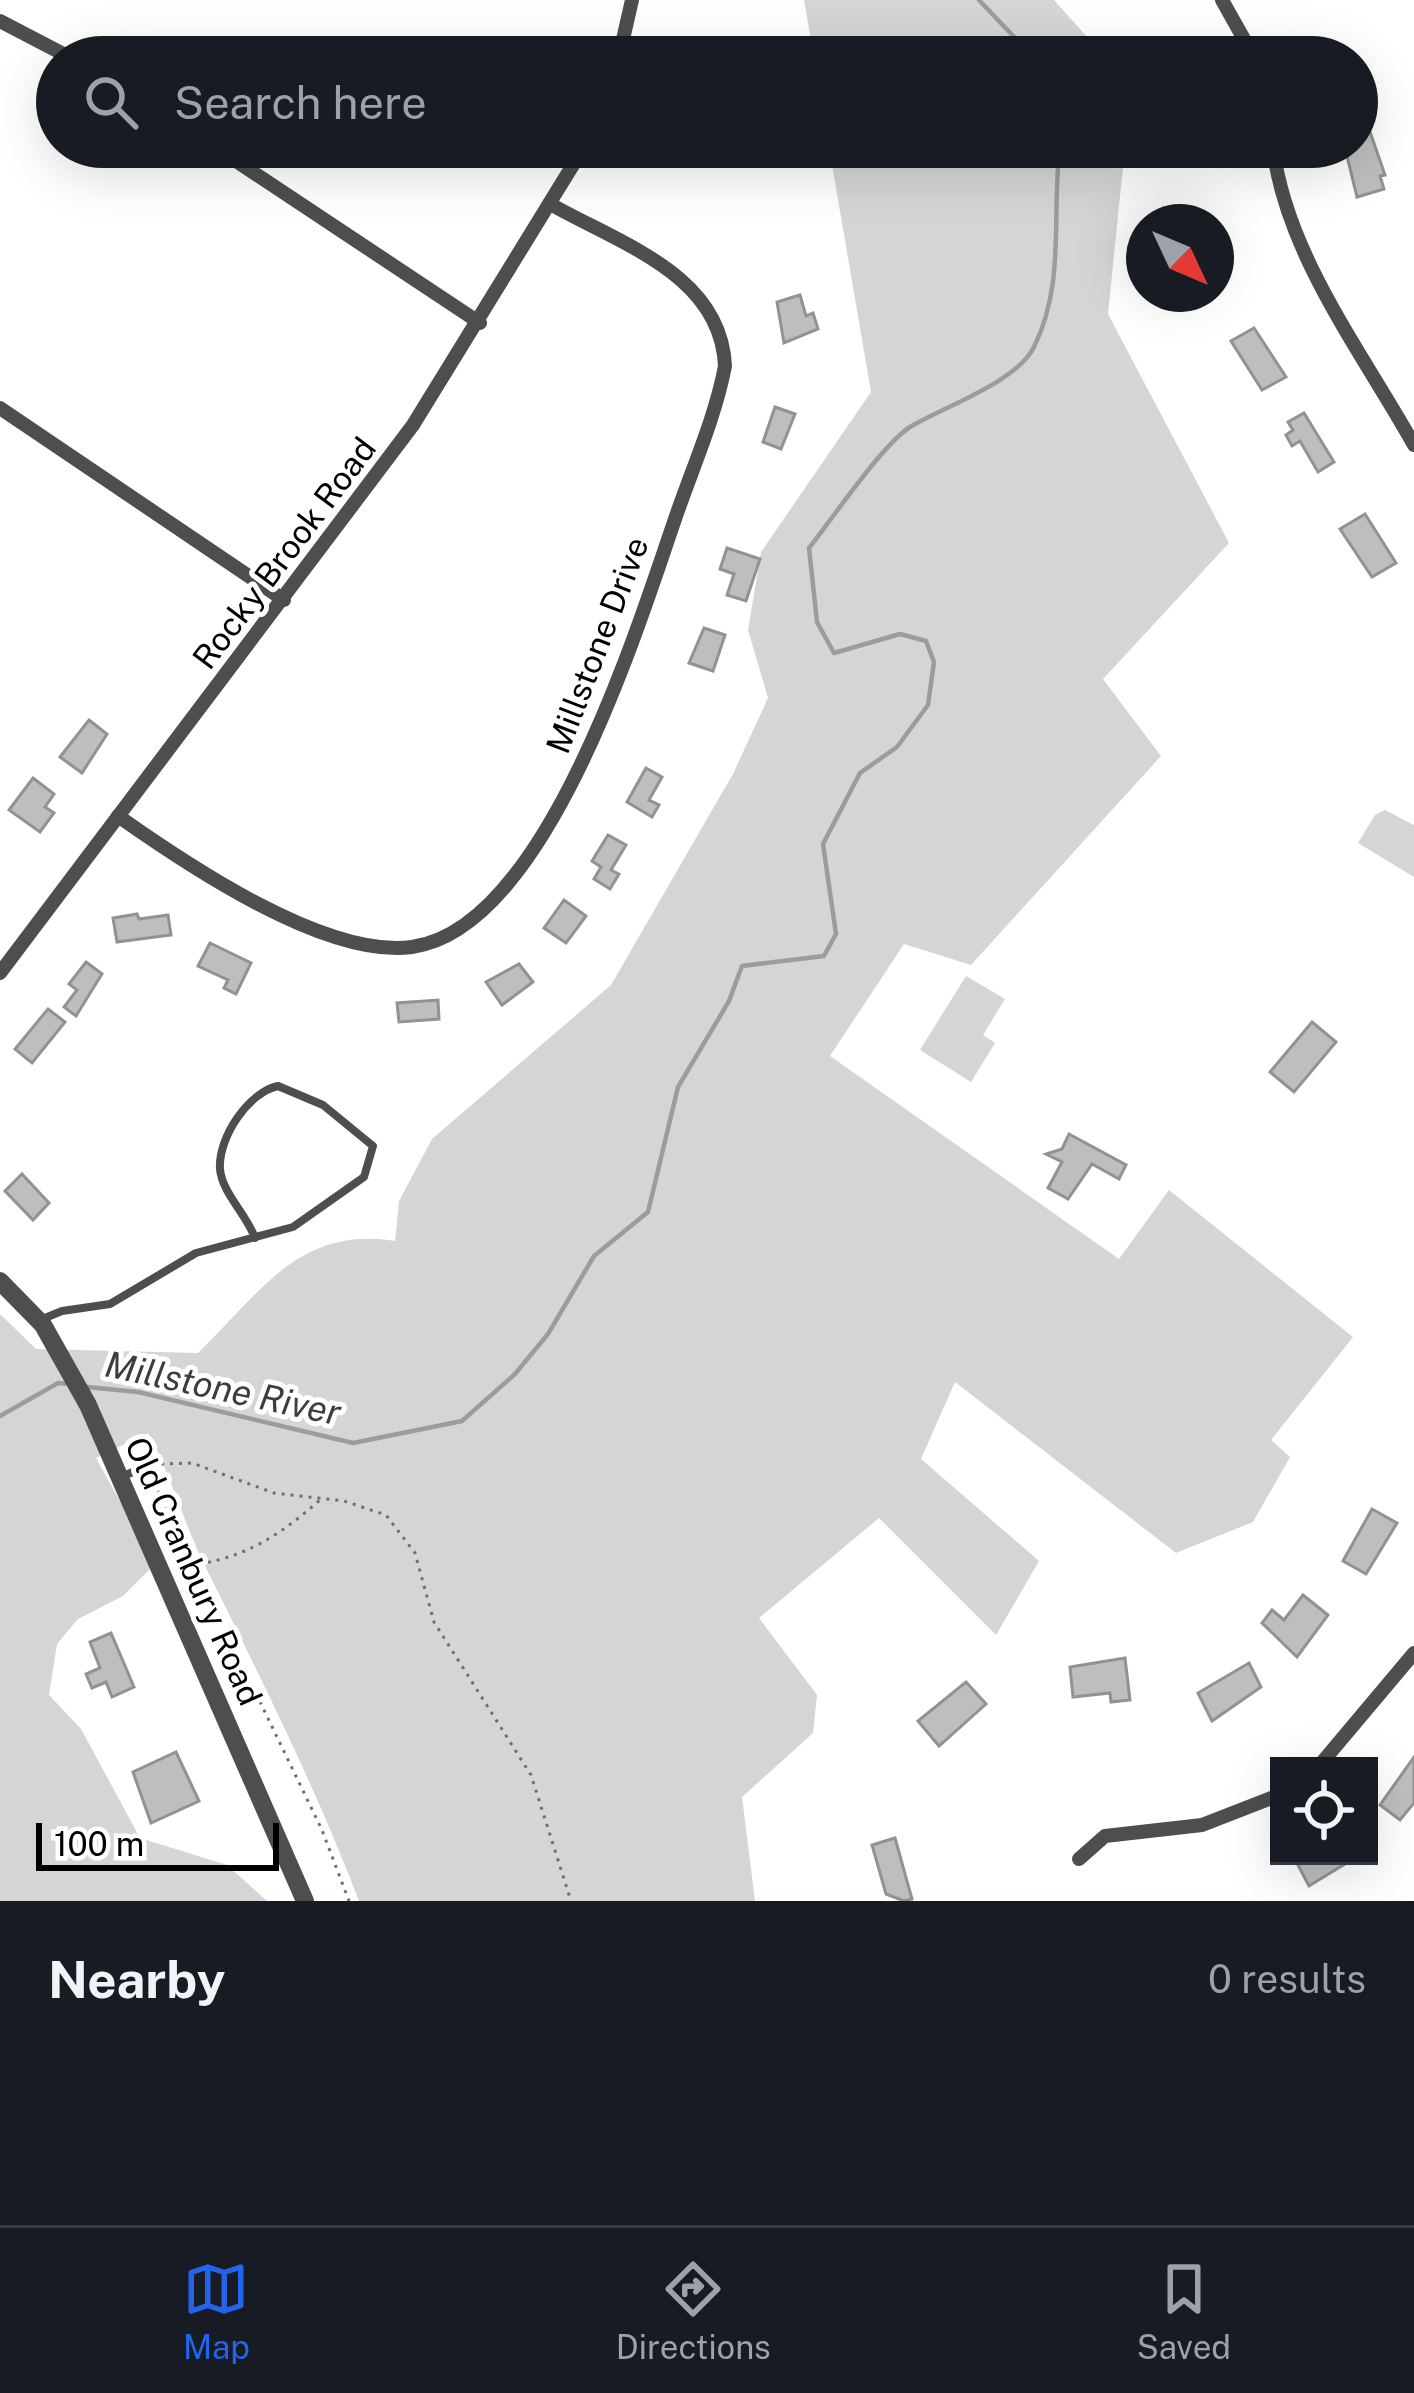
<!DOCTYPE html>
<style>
body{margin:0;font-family:"Public Sans",sans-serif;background:#242831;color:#f1f3f6}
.controls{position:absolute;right:36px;bottom:36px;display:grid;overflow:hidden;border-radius:0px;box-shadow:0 12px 48px #0002}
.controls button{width:108px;height:108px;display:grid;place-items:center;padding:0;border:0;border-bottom:3px solid #363941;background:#171b24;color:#f1f3f6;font:60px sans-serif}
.compass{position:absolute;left:1126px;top:204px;width:108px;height:108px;border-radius:50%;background:#171b24;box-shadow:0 12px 48px #0002;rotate:134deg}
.scale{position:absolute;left:36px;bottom:30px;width:243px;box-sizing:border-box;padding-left:12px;border:6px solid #000;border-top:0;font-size:33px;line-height:42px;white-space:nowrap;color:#000;-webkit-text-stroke:9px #fff;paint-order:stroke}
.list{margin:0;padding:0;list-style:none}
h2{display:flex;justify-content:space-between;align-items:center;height:156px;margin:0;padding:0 48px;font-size:51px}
h2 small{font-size:39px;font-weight:400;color:#9ea1a6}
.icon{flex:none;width:66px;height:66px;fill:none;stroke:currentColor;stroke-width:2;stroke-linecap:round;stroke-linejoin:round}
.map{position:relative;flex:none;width:1414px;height:1901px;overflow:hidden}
.search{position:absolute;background:#171b24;box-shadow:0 12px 48px #0002;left:36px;right:36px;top:36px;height:132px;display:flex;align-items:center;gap:30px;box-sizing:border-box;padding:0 42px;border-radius:66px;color:#9ea1a6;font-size:45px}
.sheet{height:324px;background:#171b24}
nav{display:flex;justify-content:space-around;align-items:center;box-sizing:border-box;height:168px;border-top:3px solid #363941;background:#171b24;font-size:33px;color:#9ea1a6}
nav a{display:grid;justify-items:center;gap:6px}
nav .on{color:#2563eb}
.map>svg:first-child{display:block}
.green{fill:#d5d5d5}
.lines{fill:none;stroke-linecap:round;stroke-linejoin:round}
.stream{stroke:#9c9c9c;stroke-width:4.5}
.building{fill:#bebebe;stroke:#929292;stroke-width:3}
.path{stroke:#707070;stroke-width:3;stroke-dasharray:3 6;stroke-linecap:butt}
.service{stroke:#4e4e4e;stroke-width:8}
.minor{stroke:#4e4e4e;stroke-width:14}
.tertiary{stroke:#4e4e4e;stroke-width:18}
.labels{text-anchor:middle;stroke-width:10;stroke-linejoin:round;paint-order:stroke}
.street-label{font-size:33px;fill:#000;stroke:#fff}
.water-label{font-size:36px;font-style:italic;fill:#3d3d3d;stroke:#fff}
</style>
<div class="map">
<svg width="1414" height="1901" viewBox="0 0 1414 1901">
<rect width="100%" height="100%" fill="#fff"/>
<g class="green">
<path d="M 804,0 L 1054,0 L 1105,57 L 814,57 Z"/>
<path d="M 829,147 L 1125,147 L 1108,314 L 1229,543 L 1103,679 L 1161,756 L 971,965 L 904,944 L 830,1056 L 1119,1259 L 1169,1190 L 1353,1337 L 1271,1440 L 1290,1457 L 1253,1522 L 1176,1553 L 955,1382 L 921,1459 L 1039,1561 L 996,1635 L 879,1518 L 759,1618 L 817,1695 L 813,1733 L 742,1797 L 755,1901 L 359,1901 C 315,1786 261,1678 206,1568 C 184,1524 171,1475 148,1433 L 96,1458 L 155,1564 L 123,1596 L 78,1619 L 57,1644 L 49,1695 L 81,1729 L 140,1838 L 227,1865 L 267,1901 L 0,1901 L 0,1314 L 36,1349 L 198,1353 C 261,1292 299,1226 395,1241 L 399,1201 L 432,1139 L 611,985 L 733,774 L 768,698 L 748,630 L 761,552 L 871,392 Z"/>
<path d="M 1385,810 L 1414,825 L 1414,877 L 1358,843 L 1375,815 Z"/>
<path d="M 966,976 L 1005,999 L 983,1035 L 995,1043 L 971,1082 L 920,1050 Z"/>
</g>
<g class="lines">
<g class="stream">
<path d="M 979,0 L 1016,39 L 1051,57"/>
<path d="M 87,1387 L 138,1392 L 353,1443 L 462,1421 L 515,1374 L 548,1334 L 594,1256 L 648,1212 L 678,1087 L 729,1001 L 742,966 L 824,956 L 836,934 L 823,844 L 860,773 L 897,747 L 928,705 L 934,662 L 926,641 L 900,634 L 834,653 L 817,622 L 809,548 C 833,518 882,445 910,427 C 943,407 1017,382 1034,347 C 1066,282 1051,216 1060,147"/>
<path d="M 0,1416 L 58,1383 L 70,1384"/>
</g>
</g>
<g class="building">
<path d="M 1368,126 L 1385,175 L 1380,176 L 1384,189 L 1357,197 L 1346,152 L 1357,147 L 1357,129 Z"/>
<path d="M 800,295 L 806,316 L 813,313 L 818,329 L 784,343 L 777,302 Z"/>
<path d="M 1254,328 L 1286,377 L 1262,390 L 1231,341 Z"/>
<path d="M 775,407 L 795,414 L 781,449 L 763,442 Z"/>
<path d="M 1304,413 L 1334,462 L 1318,472 L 1300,441 L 1292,446 L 1286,435 L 1293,430 L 1288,422 Z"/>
<path d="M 1365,514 L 1396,563 L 1372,577 L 1340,529 Z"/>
<path d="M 727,548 L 760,559 L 746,601 L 727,595 L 734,574 L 720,569 Z"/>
<path d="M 704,628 L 725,635 L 713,671 L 689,663 Z"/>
<path d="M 89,720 L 107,734 L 82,773 L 60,757 Z"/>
<path d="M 646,768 L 662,777 L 649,800 L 659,805 L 652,817 L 627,802 Z"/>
<path d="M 33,778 L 54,794 L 45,807 L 54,813 L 40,832 L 9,810 Z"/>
<path d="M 608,835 L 626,845 L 611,870 L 619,874 L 610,889 L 594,879 L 601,867 L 592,861 Z"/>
<path d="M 564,900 L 586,916 L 566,943 L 544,928 Z"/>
<path d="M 137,914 L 139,919 L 168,915 L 171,935 L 117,942 L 113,918 Z"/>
<path d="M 210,943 L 251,963 L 236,994 L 224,988 L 228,980 L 198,966 Z"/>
<path d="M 86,962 L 102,974 L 76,1016 L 64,1007 L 77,990 L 69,984 Z"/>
<path d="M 519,964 L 533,982 L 502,1005 L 486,982 Z"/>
<path d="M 438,1000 L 439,1019 L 399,1022 L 397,1003 Z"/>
<path d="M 48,1009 L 65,1022 L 32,1063 L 15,1049 Z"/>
<path d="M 1312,1022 L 1336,1042 L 1294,1092 L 1270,1072 Z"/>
<path d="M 1069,1134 L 1126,1165 L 1119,1179 L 1092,1164 L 1068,1199 L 1048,1188 L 1062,1162 L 1046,1154 L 1062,1149 Z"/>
<path d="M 22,1174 L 49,1203 L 33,1220 L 5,1191 Z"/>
<path d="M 1372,1509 L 1397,1523 L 1366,1574 L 1343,1561 Z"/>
<path d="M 1303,1595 L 1328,1615 L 1297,1657 L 1262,1623 L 1272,1610 L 1284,1620 Z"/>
<path d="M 111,1633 L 134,1687 L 112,1697 L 106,1682 L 92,1688 L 86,1674 L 100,1668 L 90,1642 Z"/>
<path d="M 1125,1658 L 1130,1700 L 1111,1702 L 1110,1693 L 1073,1697 L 1070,1667 Z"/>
<path d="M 1249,1663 L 1261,1687 L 1212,1721 L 1198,1693 Z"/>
<path d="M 966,1682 L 986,1704 L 939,1746 L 918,1721 Z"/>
<path d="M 176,1752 L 199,1801 L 151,1823 L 133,1772 Z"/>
<path d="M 1414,1757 L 1414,1803 L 1400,1820 L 1380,1805 Z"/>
<path d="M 895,1838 L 912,1899 L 904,1901 L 886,1894 L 872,1845 Z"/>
<path d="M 1314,1856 L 1358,1856 L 1309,1886 L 1298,1865 Z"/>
</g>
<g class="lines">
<g class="path">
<path d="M 161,1464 L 192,1463 L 274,1493 L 344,1501 L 386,1515 L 415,1553 L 434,1622 L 531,1775 L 571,1901"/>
<path d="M 158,1491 L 322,1830 L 349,1901"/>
<path d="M 199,1564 C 249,1556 284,1532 321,1499"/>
</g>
<g class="service">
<path d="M 40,1320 L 62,1311 L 110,1304 L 196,1253 L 293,1227 L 364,1177 L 373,1146 L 323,1105 L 278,1086 C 249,1092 218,1137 220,1169 C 222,1193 247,1215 255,1238"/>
<path d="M 121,1477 L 147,1466"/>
</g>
<g class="minor">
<path d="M 1222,0 L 1254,57"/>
<path d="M 0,21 L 69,57"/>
<path d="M 619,57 L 632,0"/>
<path d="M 215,147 L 480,323"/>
<path d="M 1273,147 C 1286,254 1362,352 1414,445"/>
<path d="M 0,408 L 284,600"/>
<path d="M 118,816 C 186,864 326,959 412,947 C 545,929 636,632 674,522 C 691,471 715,419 725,366 C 721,275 621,244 552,205"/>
<path d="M 0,973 L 413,425 L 584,147"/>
<path d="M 1319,1766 L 1414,1653"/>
<path d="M 1079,1859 L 1105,1836 L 1202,1825 L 1279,1795"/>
</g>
<path class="tertiary" d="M 0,1281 L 43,1325 L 88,1405 L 305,1901"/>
</g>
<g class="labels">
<g class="street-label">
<text transform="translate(284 553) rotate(-53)" y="12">Rocky Brook Road</text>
<text transform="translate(597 645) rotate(-69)" y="12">Millstone Drive</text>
<text transform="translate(194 1571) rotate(66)" y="12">Old Cranbury Road</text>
</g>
<g class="water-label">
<text transform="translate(223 1388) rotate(12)" y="13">Millstone River</text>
</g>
</g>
</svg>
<div class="controls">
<button><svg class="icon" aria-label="locate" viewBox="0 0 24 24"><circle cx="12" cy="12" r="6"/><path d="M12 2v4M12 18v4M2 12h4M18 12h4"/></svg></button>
</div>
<svg class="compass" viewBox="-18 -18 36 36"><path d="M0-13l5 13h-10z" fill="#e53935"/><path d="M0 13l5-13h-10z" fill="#9ea1a6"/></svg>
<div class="scale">100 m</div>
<div class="search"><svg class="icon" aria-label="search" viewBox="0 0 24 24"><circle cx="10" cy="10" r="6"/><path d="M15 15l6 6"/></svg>Search here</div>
</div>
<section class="sheet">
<h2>Nearby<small>0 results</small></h2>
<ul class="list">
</ul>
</section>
<nav>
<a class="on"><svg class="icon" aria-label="map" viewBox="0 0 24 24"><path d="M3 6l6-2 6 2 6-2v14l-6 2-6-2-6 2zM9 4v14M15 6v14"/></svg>Map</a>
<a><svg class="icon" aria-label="directions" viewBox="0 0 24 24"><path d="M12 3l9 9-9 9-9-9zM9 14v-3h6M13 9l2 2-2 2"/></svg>Directions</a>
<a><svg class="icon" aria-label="saved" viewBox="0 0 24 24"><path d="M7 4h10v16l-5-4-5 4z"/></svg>Saved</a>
</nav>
